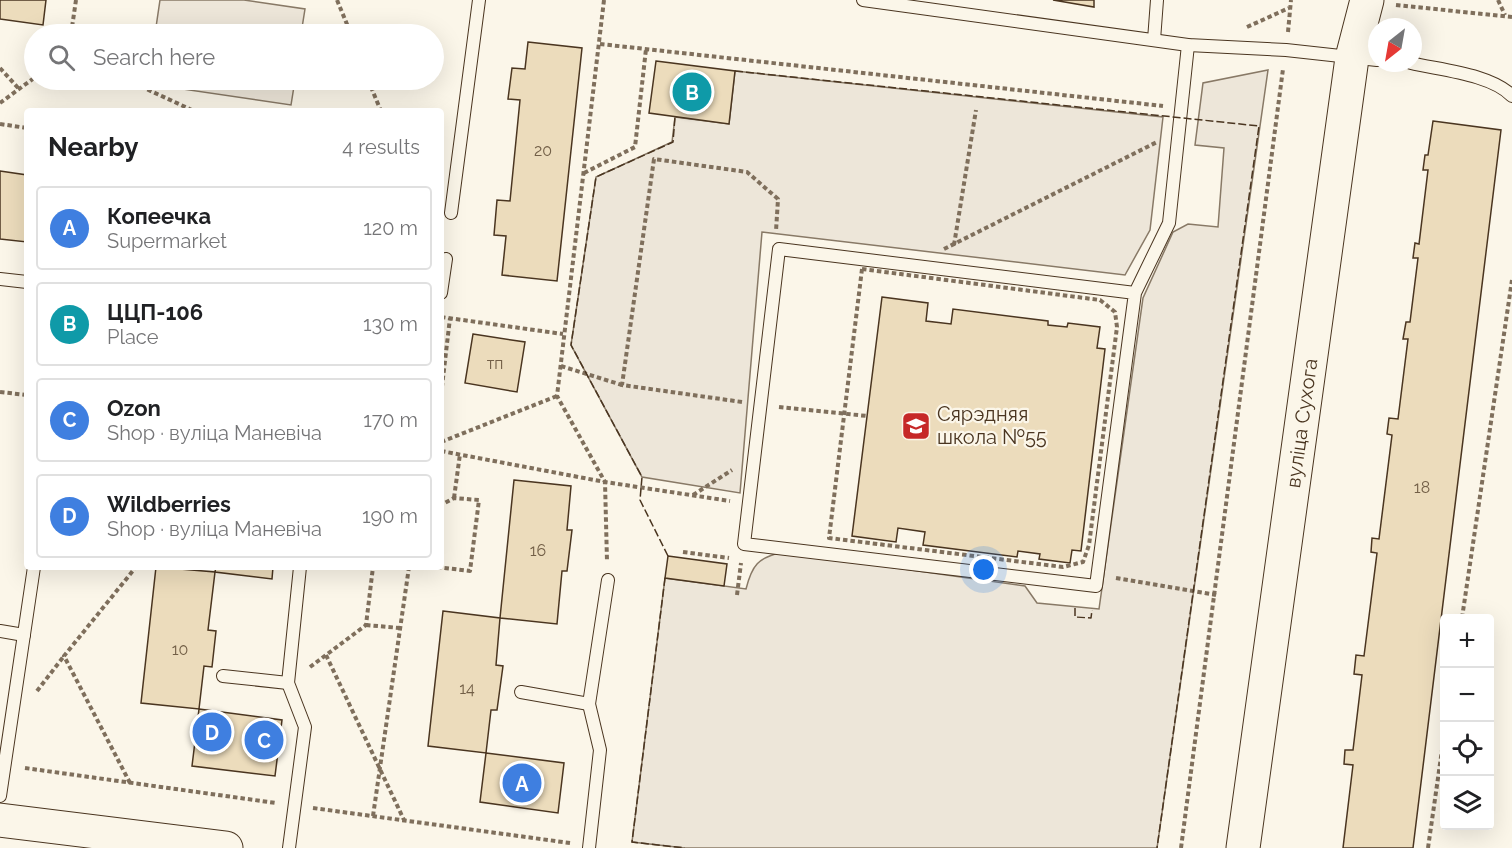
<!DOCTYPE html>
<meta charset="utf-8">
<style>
body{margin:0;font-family:Raleway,sans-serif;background:#f6f6f6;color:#202124}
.controls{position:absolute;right:18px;bottom:18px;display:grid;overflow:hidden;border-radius:6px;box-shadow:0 6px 24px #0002}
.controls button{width:54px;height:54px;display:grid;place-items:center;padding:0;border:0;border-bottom:2px solid #e0e0e0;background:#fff;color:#202124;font:30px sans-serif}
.compass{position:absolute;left:1368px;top:18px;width:54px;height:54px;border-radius:50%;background:#fff;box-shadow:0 6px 24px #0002;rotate:211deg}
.you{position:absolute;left:984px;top:570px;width:21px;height:21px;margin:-15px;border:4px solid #fff;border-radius:50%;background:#1a73e8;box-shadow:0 0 0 9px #1a73e833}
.badge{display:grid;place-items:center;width:39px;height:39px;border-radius:50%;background:#b45309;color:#fff;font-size:20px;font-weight:700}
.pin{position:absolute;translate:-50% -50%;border:3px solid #fff;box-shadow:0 2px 6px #0006}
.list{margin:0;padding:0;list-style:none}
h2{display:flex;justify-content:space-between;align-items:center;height:78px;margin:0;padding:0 24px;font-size:26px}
h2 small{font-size:20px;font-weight:400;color:#757577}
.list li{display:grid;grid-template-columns:39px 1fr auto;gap:18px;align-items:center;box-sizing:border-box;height:84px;margin:0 12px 12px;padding:0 12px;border:2px solid #e0e0e0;border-radius:6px}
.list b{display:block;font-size:22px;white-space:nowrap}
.list p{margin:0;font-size:20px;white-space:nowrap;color:#757577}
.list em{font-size:20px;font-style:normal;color:#757577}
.icon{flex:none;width:33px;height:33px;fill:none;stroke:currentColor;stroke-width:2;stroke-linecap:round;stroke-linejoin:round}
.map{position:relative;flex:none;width:1512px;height:848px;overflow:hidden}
.search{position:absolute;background:#fff;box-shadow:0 6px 24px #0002;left:24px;top:24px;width:420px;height:66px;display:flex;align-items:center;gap:15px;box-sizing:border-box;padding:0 21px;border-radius:33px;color:#757577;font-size:22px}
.panel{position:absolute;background:#fff;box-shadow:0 6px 24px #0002;left:24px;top:108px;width:420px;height:462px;border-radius:6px}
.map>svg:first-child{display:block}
.green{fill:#ede6d9;stroke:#887966;stroke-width:1.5}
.building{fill:#ecdcbc;stroke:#4a3520;stroke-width:1.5}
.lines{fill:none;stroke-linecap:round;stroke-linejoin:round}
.lane-casing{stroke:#4a3520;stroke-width:14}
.secondary-casing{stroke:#4a3520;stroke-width:35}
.path{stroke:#7f6f5c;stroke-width:4;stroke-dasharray:4.5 3;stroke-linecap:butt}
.lane{stroke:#fbf6e9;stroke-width:12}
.secondary{stroke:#fbf6e9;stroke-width:33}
.fence{stroke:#4a3520;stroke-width:1.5;stroke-dasharray:8 3;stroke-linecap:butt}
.labels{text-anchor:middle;stroke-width:4.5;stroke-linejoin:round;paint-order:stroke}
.number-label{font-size:16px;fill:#725f47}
.poi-label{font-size:20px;fill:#4a3520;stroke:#fbf6e9;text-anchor:start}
.street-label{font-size:20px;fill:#4a3520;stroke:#fbf6e9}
</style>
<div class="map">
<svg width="1512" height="848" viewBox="0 0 1512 848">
<rect width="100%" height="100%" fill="#fbf6e9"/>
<g class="green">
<path d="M 160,0 L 244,0 L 305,9 L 301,34 L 155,34 Z"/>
<path d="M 1268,70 L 1157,848 L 685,848 L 632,842 L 665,578 L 746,589 C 752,565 758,558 782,552 L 1025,586 L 1037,603 L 1099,609 L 1143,298 L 1173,232 L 1188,224 L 1218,227 L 1224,148 L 1195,145 L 1203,83 Z"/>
<path d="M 735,71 L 1163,117 L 1150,230 L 1125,275 L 762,232 L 740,493 L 642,477 L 571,345 L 596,177 L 672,142 L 675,117 L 729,124 Z"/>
<path d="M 149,80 L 295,80 L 291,105 L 148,84 Z"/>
</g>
<g class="building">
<path d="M 0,0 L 46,0 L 43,25 L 0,19 Z"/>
<path d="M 1053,0 L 1094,0 L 1094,7 Z"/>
<path d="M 528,42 L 582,48 L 557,281 L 502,275 L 506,236 L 494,235 L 497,200 L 510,201 L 520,100 L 508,99 L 512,68 L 525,69 Z"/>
<path d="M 656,61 L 735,71 L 729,124 L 649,113 Z"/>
<path d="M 1433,121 L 1501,130 L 1413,848 L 1343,848 L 1353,765 L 1344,764 L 1345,750 L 1353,750 L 1362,675 L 1354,674 L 1356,655 L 1364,656 L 1377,553 L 1371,552 L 1372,538 L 1379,539 L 1392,435 L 1387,434 L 1389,418 L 1398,419 L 1408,339 L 1403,339 L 1406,322 L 1410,322 L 1418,258 L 1413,258 L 1415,243 L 1419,244 L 1428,170 L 1423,170 L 1425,155 L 1428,155 Z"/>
<path d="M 0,171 L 27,175 L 27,242 L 0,239 Z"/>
<path d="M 882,297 L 928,303 L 926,321 L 951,324 L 953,309 L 1048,321 L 1048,325 L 1067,327 L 1068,323 L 1100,327 L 1097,348 L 1105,349 L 1081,551 L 1072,550 L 1070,563 L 1039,559 L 1040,554 L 1018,551 L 1017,557 L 923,545 L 925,532 L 898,528 L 896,542 L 852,536 Z"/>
<path d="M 473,334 L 525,342 L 517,392 L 465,383 Z"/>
<path d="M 514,480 L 571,486 L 567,530 L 572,530 L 567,571 L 562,571 L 557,624 L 500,618 Z"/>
<path d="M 668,556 L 727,564 L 724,586 L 665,578 Z"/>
<path d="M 156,567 L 215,572 L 208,630 L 216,631 L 212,667 L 204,666 L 199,709 L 141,703 Z"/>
<path d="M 216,567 L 273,567 L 272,579 L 215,572 Z"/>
<path d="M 443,611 L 500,618 L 496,665 L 503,666 L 497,710 L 491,710 L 486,753 L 428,746 Z"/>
<path d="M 199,709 L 282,720 L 275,776 L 192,766 Z"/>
<path d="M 486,753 L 564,763 L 558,813 L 480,802 Z"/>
</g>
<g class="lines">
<g class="lane-casing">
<g id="lane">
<path d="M 863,0 L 1188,45 L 1286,50 L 1377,60"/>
<path d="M 1154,40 L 1157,0"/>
<path d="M 1411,63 C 1440,70 1491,74 1512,96"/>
<path d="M 451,213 L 479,0"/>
<path d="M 0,279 L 27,282"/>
<path d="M 441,293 L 446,259"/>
<path d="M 1135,293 L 779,249 L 744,544 L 1096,586 L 1135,293 L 1169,223 L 1188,45"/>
<path d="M 0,631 L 24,635"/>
<path d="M 223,676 L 288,683"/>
<path d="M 521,692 L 589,704"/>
<path d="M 0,796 L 34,567"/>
<path d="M 289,848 L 305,727 L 288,683 L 300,567"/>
<path d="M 589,848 L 600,750 L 589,704 L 608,580"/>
</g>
</g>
<g class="secondary-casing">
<g id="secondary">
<path d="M 0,820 L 226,848"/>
<path id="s1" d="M 1243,848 L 1352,58 L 1367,0"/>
</g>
</g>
<g class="path">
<path d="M 337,0 L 351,34"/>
<path d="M 604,0 L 557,396 L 605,482 L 607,561"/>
<path d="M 1498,0 L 1505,15"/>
<path d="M 1396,5 L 1512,17"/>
<path d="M 1247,27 L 1289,8"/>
<path d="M 1288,32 L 1291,0"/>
<path d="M 71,34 L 76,0"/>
<path d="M 600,44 L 1163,106"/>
<path d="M 0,68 L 19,89"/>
<path d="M 127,80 L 194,111"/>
<path d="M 368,80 L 381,111"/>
<path d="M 0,103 L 34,78"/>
<path d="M 0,124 L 27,128"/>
<path d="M 584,173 L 635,147 L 646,49"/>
<path d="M 954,245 L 976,110"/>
<path d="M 944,249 L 1157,142"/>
<path d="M 862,269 L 1100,300 L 1115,312 L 1117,327 L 1089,545 L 1083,562 L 1063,567 L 829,538 Z"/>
<path d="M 441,317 L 563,334"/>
<path d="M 561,366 L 622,385"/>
<path d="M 0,392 L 27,395"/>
<path d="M 441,395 L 450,318"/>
<path d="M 742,402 L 622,385 L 654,159 L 747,172 L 778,199 L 776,231"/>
<path d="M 779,407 L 867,416"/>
<path d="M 441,442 L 557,396"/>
<path d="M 441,451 L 605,482 L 730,501"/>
<path d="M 693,495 L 732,470"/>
<path d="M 454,498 L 460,454"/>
<path d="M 683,552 L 729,558"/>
<path d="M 437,567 L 470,571 L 479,500 L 454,498 L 441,505"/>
<path d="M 1116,578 L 1216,595"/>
<path d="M 737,595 L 741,563"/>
<path d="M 1462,618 L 1512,280"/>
<path d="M 366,625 L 400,628"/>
<path d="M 326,655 L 404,820"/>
<path d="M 310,667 L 366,625 L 373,567"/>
<path d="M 37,691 L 64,656"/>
<path d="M 25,768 L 276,803"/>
<path d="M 130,783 L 64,656 L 136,567"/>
<path d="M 313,808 L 570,843"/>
<path d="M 373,816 L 409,567"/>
<path d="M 1181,848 L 1283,69"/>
<path d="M 1428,848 L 1444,736"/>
</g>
<use href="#lane" class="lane"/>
<use href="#secondary" class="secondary"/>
<g class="fence">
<path d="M 735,71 L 1259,126 L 1157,848"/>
<path d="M 668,556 L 640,500 L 642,477 L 571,345 L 596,177 L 673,142 L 675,117"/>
<path d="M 665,578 L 632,842 L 685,848"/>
<path d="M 1075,608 L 1075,617 L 1091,618 L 1092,610"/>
</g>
</g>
<defs>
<g id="school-square" transform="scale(1.5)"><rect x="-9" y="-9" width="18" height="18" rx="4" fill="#c62828" stroke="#fbf6e9"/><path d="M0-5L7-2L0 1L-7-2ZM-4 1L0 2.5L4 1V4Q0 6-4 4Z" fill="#fff"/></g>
</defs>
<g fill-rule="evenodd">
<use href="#school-square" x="916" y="426"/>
</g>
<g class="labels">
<g class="number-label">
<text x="543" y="156">20</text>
<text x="495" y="369">тп</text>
<text x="1422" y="493">18</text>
<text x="538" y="556">16</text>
<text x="180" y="655">10</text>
<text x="467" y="694">14</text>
</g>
<g class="poi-label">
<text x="937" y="421">Сярэдняя<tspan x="937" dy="23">школа №55</tspan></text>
</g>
<g class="street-label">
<text dy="7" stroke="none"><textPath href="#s1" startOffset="429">вуліца Сухога</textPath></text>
</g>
</g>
</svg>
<div class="controls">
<button>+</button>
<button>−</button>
<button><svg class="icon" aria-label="locate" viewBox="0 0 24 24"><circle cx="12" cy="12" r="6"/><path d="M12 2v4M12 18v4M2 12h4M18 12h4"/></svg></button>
<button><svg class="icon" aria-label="layers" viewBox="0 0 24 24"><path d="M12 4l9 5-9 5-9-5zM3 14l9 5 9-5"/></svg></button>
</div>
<svg class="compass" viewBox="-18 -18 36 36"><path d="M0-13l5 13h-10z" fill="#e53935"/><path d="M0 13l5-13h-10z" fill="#757577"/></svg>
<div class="you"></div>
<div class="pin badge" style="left:522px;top:783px;background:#3f7fe0">A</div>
<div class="pin badge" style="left:692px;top:92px;background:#0f9aa8">B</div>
<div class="pin badge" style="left:264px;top:740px;background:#3f7fe0">C</div>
<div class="pin badge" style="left:212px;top:732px;background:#3f7fe0">D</div>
<div class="search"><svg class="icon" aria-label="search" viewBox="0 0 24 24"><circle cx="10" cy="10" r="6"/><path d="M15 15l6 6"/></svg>Search here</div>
<section class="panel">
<h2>Nearby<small>4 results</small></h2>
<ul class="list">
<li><span class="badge" style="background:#3f7fe0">A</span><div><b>Копеечка</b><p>Supermarket</p></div><em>120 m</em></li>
<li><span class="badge" style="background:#0f9aa8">B</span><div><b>ЦЦП-106</b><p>Place</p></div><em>130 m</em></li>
<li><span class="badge" style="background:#3f7fe0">C</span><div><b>Ozon</b><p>Shop · вуліца Маневіча</p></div><em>170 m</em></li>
<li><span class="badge" style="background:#3f7fe0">D</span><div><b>Wildberries</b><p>Shop · вуліца Маневіча</p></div><em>190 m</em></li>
</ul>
</section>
</div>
